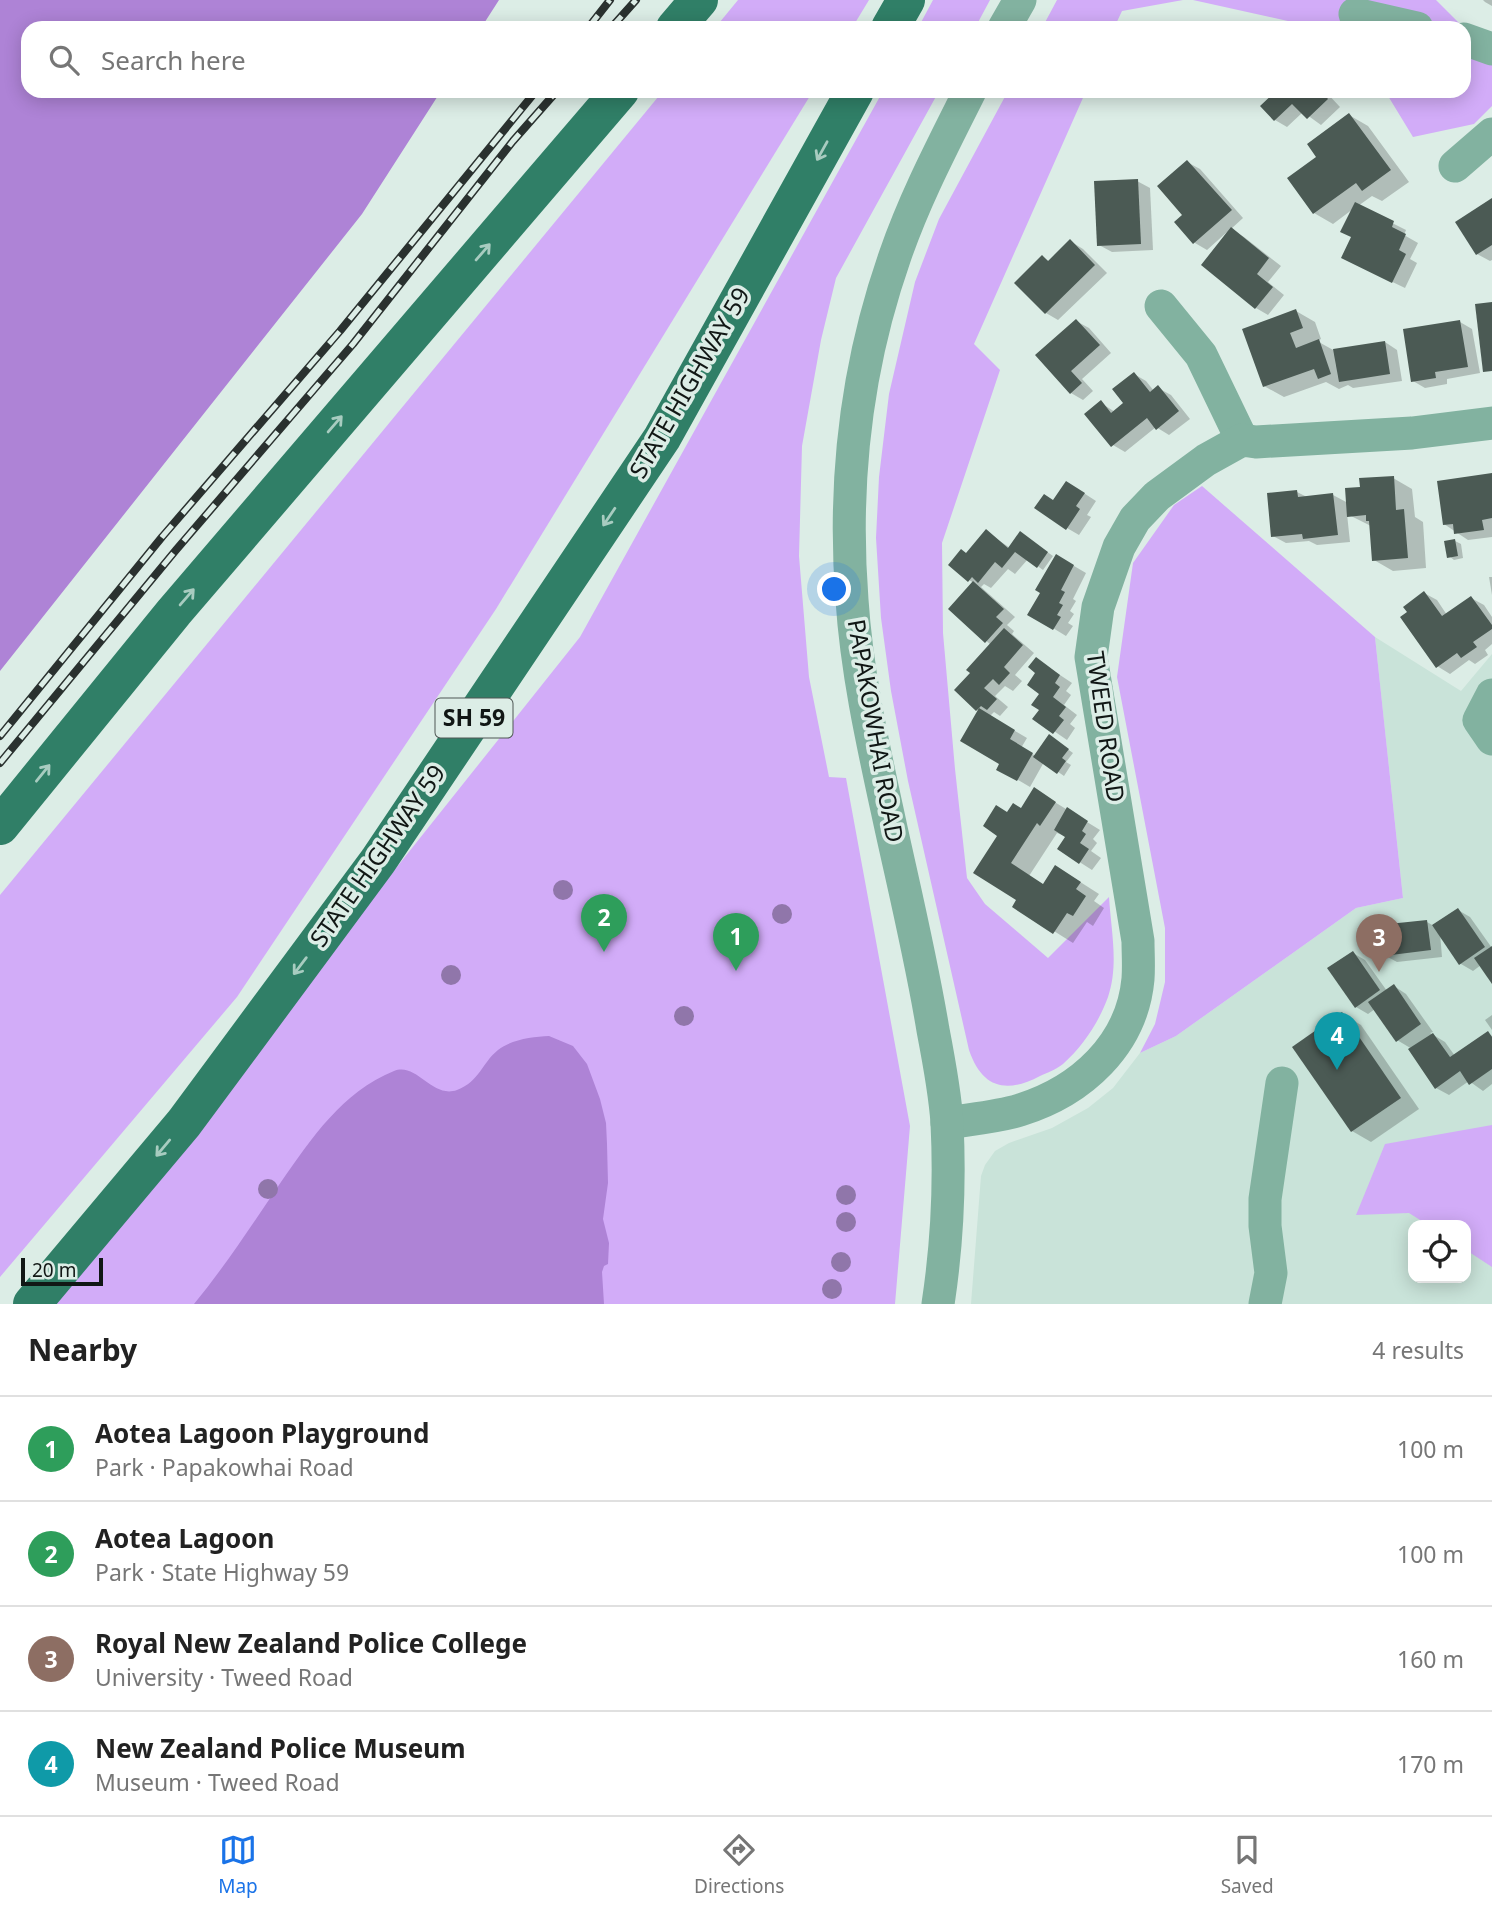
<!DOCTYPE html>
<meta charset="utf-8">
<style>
body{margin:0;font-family:"Noto Sans",sans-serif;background:#f6f6f6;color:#222}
.controls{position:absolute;right:21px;bottom:21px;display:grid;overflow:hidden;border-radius:14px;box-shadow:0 4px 18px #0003}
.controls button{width:63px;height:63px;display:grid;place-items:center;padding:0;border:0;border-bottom:2px solid #e0e0e0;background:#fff;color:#222;font:35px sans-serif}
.scale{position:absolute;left:21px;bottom:18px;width:82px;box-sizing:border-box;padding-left:7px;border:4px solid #111715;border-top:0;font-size:19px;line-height:24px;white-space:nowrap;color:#111715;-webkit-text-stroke:5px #dcede6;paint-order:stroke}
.you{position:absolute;left:835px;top:590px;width:24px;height:24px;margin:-18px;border:5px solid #fff;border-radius:50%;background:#1a73e8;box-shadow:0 0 0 10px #1a73e833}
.badge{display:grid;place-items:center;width:46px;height:46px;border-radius:50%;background:#1a73e8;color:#fff;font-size:23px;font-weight:700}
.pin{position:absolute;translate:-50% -58px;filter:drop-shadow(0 2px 4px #0008)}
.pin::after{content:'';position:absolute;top:37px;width:24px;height:21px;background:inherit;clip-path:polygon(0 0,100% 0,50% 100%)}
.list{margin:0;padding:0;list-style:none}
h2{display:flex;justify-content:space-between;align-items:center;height:91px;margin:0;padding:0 28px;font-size:30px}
h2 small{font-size:23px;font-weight:400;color:#767676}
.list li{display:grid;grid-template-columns:46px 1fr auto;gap:21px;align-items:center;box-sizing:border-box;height:105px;padding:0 28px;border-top:2px solid #e0e0e0}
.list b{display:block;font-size:26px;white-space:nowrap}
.list p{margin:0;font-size:23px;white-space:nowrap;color:#767676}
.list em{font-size:23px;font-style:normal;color:#767676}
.icon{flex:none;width:38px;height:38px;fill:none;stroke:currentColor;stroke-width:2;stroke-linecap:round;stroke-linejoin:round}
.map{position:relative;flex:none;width:1492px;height:1304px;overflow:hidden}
.search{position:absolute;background:#fff;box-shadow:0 4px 18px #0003;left:21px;right:21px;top:21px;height:77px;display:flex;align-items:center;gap:18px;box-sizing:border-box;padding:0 24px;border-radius:21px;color:#767676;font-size:26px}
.sheet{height:511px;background:#fff}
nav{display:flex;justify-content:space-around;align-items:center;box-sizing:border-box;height:98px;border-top:2px solid #e0e0e0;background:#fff;font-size:19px;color:#767676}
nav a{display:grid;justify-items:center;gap:4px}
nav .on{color:#1a73e8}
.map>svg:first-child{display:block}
.built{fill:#c9e3d9;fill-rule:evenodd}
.green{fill:#d2acf8}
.water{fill:#ae83d6}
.shadow{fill:#0003}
.building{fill:#4b5a54}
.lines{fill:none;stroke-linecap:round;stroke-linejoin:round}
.minor{stroke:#82b2a0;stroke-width:33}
.major{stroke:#307f67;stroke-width:38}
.rail-casing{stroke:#2a312f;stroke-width:8}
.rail{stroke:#dcede6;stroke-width:5;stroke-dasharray:16;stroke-linecap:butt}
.tree{fill:#9076aa}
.oneway{stroke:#a8ccc0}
.labels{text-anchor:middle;stroke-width:7;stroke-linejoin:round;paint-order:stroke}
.shield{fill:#dcede6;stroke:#4e5754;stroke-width:2}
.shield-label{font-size:23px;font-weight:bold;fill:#111715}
.street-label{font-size:24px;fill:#111715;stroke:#dcede6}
</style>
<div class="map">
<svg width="1492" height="1304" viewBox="0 0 1492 1304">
<rect width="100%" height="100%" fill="#dcede6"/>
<path class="built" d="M 1375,637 L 1461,691 L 1492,654 L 1492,1304 L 971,1304 L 981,1176 L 985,1165 L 995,1151 L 1009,1143 L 1052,1128 L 1088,1108 L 1113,1088 L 1140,1053 L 1176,1036 L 1356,908 L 1403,898 ZM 1413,1225 L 1466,1225 L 1466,1278 L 1413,1278 Z"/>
<g class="green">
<path d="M 738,0 L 869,0 L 852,28 L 715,28 Z"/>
<path d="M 933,0 L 990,0 L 975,28 L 918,28 Z"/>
<path d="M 1057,0 L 1183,0 L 1122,11 L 1114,28 L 1042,28 Z"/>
<path d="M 1193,0 L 1436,0 L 1464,28 L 1319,28 Z"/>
<path d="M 1464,28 L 1492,56 L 1492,106 L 1474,124 L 1413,137 L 1385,91 L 1464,91 Z"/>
<path d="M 663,91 L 813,91 L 496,609 L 237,997 L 0,1277 L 0,895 Z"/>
<path d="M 883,91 L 939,91 L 836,278 L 821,340 L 802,446 L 799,556 L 809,677 L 829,777 L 846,778 L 910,1126 L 895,1304 L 49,1304 L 580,637 Z"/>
<path d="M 1008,91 L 1086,91 L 974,344 L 1000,370 L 942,543 L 943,633 L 955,769 L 967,878 L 985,904 L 1048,958 L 1109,897 C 1111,930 1119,965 1108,997 C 1099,1022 1083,1046 1063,1064 C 1057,1069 1047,1073 1040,1076 C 1006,1094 982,1088 969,1050 L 908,781 L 891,691 L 881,618 L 876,538 L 879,477 L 889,394 L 915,282 L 939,219 Z"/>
<path d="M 1202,486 L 1375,637 L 1403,898 L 1356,908 L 1176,1036 L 1140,1053 L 1155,1024 L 1165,982 L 1165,928 L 1117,677 L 1133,563 L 1174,505 Z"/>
<path d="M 1492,1125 L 1492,1267 L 1466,1250 L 1466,1225 L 1428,1225 L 1409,1213 L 1356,1215 L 1385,1144 Z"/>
</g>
<g class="water">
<path d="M 0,0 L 499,0 L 481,28 L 28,28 L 28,91 L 441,91 L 362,214 L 0,671 Z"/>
<path d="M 549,1036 L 573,1046 L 587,1064 L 600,1099 L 606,1123 L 607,1144 L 608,1183 L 603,1219 L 609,1243 L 608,1264 L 604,1266 L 602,1272 L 604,1304 L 194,1304 C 226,1265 253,1223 281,1182 C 312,1138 342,1092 394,1071 C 417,1062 432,1099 457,1090 C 480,1081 481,1064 498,1050 C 512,1039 533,1037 549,1036 Z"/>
</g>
<g class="shadow">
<path d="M 1483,0 L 1492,0 L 1492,6 L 1485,2 Z"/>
<path d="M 1279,91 L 1325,91 L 1340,107 L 1321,125 L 1303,112 L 1287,127 L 1275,120 Z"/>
<path d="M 1349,115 L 1368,126 L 1409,182 L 1382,201 L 1372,196 L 1358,206 L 1406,230 L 1404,235 L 1418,243 L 1410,259 L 1417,263 L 1405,288 L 1355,264 L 1353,209 L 1333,224 L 1314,213 L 1318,158 Z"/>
<path d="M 1187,162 L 1200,169 L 1243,218 L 1231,229 L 1244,237 L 1281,266 L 1268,282 L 1284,295 L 1268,315 L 1256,308 L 1203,265 L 1227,232 L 1207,250 L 1195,243 L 1185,215 Z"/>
<path d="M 1137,181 L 1150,188 L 1153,250 L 1112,252 L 1099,245 Z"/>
<path d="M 1492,200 L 1492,260 L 1490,261 L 1477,254 Z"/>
<path d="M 1070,241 L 1083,249 L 1107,273 L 1058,320 L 1046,313 L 1043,257 L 1050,262 Z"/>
<path d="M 1296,311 L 1315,322 L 1321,339 L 1317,341 L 1335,351 L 1385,342 L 1397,350 L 1402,381 L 1353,388 L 1348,385 L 1339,389 L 1326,382 L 1284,397 L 1264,386 Z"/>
<path d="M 1076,321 L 1089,328 L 1111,353 L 1082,379 L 1093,391 L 1083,400 L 1071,393 L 1037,355 Z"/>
<path d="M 1460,322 L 1472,329 L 1480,373 L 1447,379 L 1447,384 L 1425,388 L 1413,381 Z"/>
<path d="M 1134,374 L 1146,381 L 1154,391 L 1158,388 L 1171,395 L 1190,419 L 1169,435 L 1156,427 L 1125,452 L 1113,445 L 1101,403 L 1115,412 L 1126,404 Z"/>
<path d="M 1492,475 L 1492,537 L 1468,540 L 1444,524 Z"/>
<path d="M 1393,478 L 1412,489 L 1415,517 L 1423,522 L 1426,568 L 1393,571 L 1374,560 L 1371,526 L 1347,514 L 1350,542 L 1317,545 L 1309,541 L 1286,543 L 1273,536 L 1297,492 L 1307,497 L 1333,495 L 1348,503 L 1361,488 Z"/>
<path d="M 1079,490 L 1096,501 L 1087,515 L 1091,517 L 1079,535 L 1067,528 L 1054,502 Z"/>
<path d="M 987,532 L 1010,548 L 1026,537 L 1053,556 L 1043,570 L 1028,559 L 1015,574 L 1008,569 L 991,588 L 984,584 L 981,587 L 1015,617 L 1007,625 L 1014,631 L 1012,634 L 1034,653 L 1015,675 L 1022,681 L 1013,691 L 1005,686 L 995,696 L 1008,707 L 1000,716 L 994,712 L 990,716 L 1027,738 L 1021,748 L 1036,756 L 1055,740 L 1073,753 L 1066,762 L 1071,765 L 1064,776 L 1044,762 L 1030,787 L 999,769 L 1002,764 L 977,709 L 973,673 L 991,645 L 950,609 L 974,583 L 969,580 L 967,555 Z"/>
<path d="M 1455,541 L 1461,544 L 1463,558 L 1454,560 L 1449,556 Z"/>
<path d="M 1057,556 L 1086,573 L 1073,599 L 1076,601 L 1070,611 L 1074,614 L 1068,623 L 1073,626 L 1066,636 L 1030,614 L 1042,592 Z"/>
<path d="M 1489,577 L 1492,577 L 1492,595 Z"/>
<path d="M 1424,593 L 1437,600 L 1447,615 L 1471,598 L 1484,605 L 1492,617 L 1492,644 L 1485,650 L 1488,655 L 1475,664 L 1469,660 L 1450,674 L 1437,666 Z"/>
<path d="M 1036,659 L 1072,683 L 1066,691 L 1071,695 L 1064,705 L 1077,715 L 1070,724 L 1075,728 L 1067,740 L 1035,718 L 1041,710 L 1042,694 Z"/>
<path d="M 1053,801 L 1100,830 L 1093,839 L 1097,843 L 1091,851 L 1101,858 L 1092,870 L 1059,849 L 1067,837 L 1057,833 L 1029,876 L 1044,885 L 1074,878 L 1099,894 L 1094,901 L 1104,908 L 1093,926 L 1087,922 L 1073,943 L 1014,906 L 1018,900 L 1000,835 L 1008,814 Z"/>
<path d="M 1458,910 L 1470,917 L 1492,948 L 1492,981 L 1481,965 L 1473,971 L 1461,964 L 1440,933 L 1442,957 L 1397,962 L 1384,955 L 1427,922 L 1434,926 Z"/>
<path d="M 1353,953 L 1365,960 L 1387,991 L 1394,986 L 1406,994 L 1433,1032 L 1430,1033 L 1445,1042 L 1455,1056 L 1488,1033 L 1492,1036 L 1492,1084 L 1483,1091 L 1469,1081 L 1449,1095 L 1436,1088 L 1412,1049 L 1397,1040 L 1375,1009 L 1368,1014 L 1356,1007 Z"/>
<path d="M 1342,1014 L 1361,1025 L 1419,1109 L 1371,1142 L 1352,1131 Z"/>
<path d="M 1492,1015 L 1492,1030 L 1485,1020 Z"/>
</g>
<g class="building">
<path d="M 1276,91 L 1321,91 L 1328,99 L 1307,119 L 1292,104 L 1274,121 L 1260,106 Z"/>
<path d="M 1349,113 L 1391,170 L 1362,191 L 1356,183 L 1313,214 L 1287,178 L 1316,157 L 1307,144 Z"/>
<path d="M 1187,160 L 1232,210 L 1193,244 L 1174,222 L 1182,215 L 1157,186 Z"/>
<path d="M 1138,179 L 1141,244 L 1097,246 L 1094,181 Z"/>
<path d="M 1492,198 L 1492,245 L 1476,255 L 1455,222 Z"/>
<path d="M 1355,202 L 1394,221 L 1392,227 L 1406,234 L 1399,250 L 1406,254 L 1392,283 L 1341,258 L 1351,237 L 1340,232 Z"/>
<path d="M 1231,227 L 1269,258 L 1257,274 L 1273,287 L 1255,309 L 1201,265 Z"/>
<path d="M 1070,239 L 1095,265 L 1045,314 L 1014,283 L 1042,255 L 1048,261 Z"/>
<path d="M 1492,302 L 1492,371 L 1483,372 L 1475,304 Z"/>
<path d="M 1296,309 L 1303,328 L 1290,333 L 1296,348 L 1319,339 L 1331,374 L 1318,379 L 1314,369 L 1263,387 L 1242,329 Z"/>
<path d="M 1076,319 L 1100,345 L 1071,371 L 1082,383 L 1070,394 L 1035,355 Z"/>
<path d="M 1460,320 L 1468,367 L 1435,372 L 1436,378 L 1411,382 L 1403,329 Z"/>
<path d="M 1385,341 L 1390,374 L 1339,382 L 1333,349 Z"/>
<path d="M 1134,372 L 1150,392 L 1158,385 L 1179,411 L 1156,430 L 1147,418 L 1111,447 L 1084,414 L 1101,400 L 1111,413 L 1123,403 L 1112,389 Z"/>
<path d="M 1492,473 L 1492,518 L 1482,520 L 1484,530 L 1454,534 L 1453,524 L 1443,525 L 1437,481 Z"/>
<path d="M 1394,476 L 1396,510 L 1404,509 L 1408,558 L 1372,561 L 1369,521 L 1366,521 L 1366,515 L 1347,517 L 1345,488 L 1360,487 L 1359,478 Z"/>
<path d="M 1066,481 L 1085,493 L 1076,506 L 1080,509 L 1066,530 L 1034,508 L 1044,494 L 1053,500 Z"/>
<path d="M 1297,490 L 1298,497 L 1333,493 L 1338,535 L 1303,539 L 1302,534 L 1271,537 L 1267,493 Z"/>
<path d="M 986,529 L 1008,548 L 1020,531 L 1048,552 L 1037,568 L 1015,552 L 1002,568 L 995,562 L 978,583 L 972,577 L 968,582 L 948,565 L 961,549 L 966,553 Z"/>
<path d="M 1455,539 L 1458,556 L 1447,558 L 1444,541 Z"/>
<path d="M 1056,554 L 1074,565 L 1061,590 L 1065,592 L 1059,603 L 1063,605 L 1057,615 L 1061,617 L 1053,630 L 1027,615 L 1040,593 L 1035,590 Z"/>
<path d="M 973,581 L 1004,609 L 996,617 L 1003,623 L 985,643 L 948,609 Z"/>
<path d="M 1424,591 L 1442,616 L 1471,596 L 1492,625 L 1492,629 L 1473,642 L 1477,647 L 1461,658 L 1457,653 L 1436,668 L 1400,617 L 1407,612 L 1403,607 Z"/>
<path d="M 1004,628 L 1023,645 L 1004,667 L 1010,673 L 999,685 L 993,679 L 984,688 L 997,699 L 987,710 L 981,706 L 976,711 L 954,690 L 970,673 L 966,670 Z"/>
<path d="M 1036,657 L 1060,675 L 1055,683 L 1060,687 L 1053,697 L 1066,707 L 1059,716 L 1064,720 L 1053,734 L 1032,719 L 1039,710 L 1031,705 L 1039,694 L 1027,685 L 1035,673 L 1028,667 Z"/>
<path d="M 979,708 L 1015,730 L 1010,739 L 1033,753 L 1017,781 L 996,770 L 999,764 L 960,741 Z"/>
<path d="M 1049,734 L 1069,749 L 1062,758 L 1066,761 L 1057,774 L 1033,757 Z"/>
<path d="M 1034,787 L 1056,802 L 1040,826 L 1037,823 L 1011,863 L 1043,884 L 1055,865 L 1081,882 L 1076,889 L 1086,896 L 1073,916 L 1067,913 L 1053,934 L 1012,907 L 1016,900 L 973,873 L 997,836 L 983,826 L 996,805 L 1007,812 L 1013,803 L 1021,808 Z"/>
<path d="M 1067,807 L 1088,821 L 1082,831 L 1086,834 L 1080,843 L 1089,849 L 1079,864 L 1057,849 L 1065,837 L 1054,830 Z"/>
<path d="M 1458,908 L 1485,947 L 1459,965 L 1432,925 Z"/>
<path d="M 1427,920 L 1431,950 L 1383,956 L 1379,925 Z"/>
<path d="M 1492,946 L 1492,984 L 1474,958 Z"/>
<path d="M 1353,951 L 1380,990 L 1355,1008 L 1327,968 Z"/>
<path d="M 1394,984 L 1421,1024 L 1396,1042 L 1368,1002 Z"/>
<path d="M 1342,1012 L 1401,1098 L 1351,1132 L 1292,1047 Z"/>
<path d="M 1488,1031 L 1492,1037 L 1492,1069 L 1469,1085 L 1460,1071 L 1435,1089 L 1408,1049 L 1433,1033 L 1450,1057 Z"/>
</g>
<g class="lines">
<g class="minor">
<path d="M 1355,14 L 1417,28"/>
<path d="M 1004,28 L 1020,0"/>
<path d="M 1464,39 L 1492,49"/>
<path d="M 1455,166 L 1492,134"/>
<path d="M 1161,306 L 1201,355 L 1242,440"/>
<path d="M 1492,695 L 1479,720 L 1492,739"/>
<path d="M 947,1123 C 971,1119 997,1117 1020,1110 C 1081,1091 1132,1045 1138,979 C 1139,966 1138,953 1138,941 L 1091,657 L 1098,607 L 1119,547 L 1135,519 L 1157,496 L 1206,460 L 1242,440 L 1256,442 L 1412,433 L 1492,423"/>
<path d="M 938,1304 C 947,1245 950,1183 947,1123 C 945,1092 939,1061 933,1030 C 922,963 906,896 891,828 C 875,754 857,677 852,600 C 843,483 856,367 895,256 C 915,198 943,145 970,91"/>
<path d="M 1265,1304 L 1271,1273 L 1265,1226 L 1265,1199 L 1282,1083"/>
</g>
<g class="major">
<path d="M 675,28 L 699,0"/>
<path d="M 890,28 L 906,0"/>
<path d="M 0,826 L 174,612 L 620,91"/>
<path d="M 32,1304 L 184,1123 L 378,861 L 662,438 L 855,91"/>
</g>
<g class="rail-casing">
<g id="rail">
<path d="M 588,28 L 610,0"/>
<path d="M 611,28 L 636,0"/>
<path d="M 0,736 L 162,537 L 340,331 L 536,91"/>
<path d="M 0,763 L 176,550 L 353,344 L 513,141 L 557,91"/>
</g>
</g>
<use href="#rail" class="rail"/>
</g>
<g class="tree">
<circle cx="563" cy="890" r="10"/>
<circle cx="782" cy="914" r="10"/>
<circle cx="451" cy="975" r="10"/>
<circle cx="684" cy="1016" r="10"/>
<circle cx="268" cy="1189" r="10"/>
<circle cx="846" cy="1195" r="10"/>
<circle cx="846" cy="1222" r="10"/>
<circle cx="841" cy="1262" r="10"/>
<circle cx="832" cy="1289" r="10"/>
</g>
<defs><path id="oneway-shaft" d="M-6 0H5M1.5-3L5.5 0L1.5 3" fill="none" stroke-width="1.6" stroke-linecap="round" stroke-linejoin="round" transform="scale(1.75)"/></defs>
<g class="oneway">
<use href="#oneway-shaft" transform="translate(822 151) rotate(119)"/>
<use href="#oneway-shaft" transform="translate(483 252) rotate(-49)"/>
<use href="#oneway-shaft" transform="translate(335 424) rotate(-49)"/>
<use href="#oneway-shaft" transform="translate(609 517) rotate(124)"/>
<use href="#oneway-shaft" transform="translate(187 597) rotate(-49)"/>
<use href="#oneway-shaft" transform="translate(43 773) rotate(-51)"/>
<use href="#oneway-shaft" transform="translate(300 966) rotate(127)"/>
<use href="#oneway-shaft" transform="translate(163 1148) rotate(130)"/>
</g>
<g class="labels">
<rect class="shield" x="435.5" y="698.5" width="77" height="39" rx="5"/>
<g class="shield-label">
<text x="474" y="726">SH 59</text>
</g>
<g class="street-label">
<text transform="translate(690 383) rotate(-60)" y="8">STATE HIGHWAY 59</text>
<text transform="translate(1105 727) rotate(82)" y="8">TWEED ROAD</text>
<text transform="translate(875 731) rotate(80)" y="8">PAPAKOWHAI ROAD</text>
<text transform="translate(378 856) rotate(-55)" y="8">STATE HIGHWAY 59</text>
</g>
</g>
</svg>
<div class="controls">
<button><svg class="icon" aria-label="locate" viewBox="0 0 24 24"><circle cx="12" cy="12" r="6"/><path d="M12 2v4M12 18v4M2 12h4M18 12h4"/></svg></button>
</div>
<div class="scale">20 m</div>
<div class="you"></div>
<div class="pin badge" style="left:736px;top:971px;background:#2e9e5b">1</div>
<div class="pin badge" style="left:604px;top:952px;background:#2e9e5b">2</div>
<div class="pin badge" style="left:1379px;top:972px;background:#8d6e63">3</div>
<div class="pin badge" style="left:1337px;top:1070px;background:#0f9aa8">4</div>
<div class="search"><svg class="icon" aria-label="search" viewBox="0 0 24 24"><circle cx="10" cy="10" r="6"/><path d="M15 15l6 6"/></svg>Search here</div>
</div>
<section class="sheet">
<h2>Nearby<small>4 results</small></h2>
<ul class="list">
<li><span class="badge" style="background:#2e9e5b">1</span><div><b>Aotea Lagoon Playground</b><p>Park · Papakowhai Road</p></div><em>100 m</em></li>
<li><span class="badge" style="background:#2e9e5b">2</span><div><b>Aotea Lagoon</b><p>Park · State Highway 59</p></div><em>100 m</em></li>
<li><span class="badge" style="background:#8d6e63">3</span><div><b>Royal New Zealand Police College</b><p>University · Tweed Road</p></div><em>160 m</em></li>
<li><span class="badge" style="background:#0f9aa8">4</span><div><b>New Zealand Police Museum</b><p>Museum · Tweed Road</p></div><em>170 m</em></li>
</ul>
</section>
<nav>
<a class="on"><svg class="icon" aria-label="map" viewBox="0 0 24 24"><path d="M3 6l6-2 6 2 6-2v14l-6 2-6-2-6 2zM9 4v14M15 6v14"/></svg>Map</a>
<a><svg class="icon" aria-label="directions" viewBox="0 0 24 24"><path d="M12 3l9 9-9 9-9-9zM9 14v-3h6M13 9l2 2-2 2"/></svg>Directions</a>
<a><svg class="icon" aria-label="saved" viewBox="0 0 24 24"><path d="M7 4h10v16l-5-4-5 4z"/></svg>Saved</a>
</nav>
